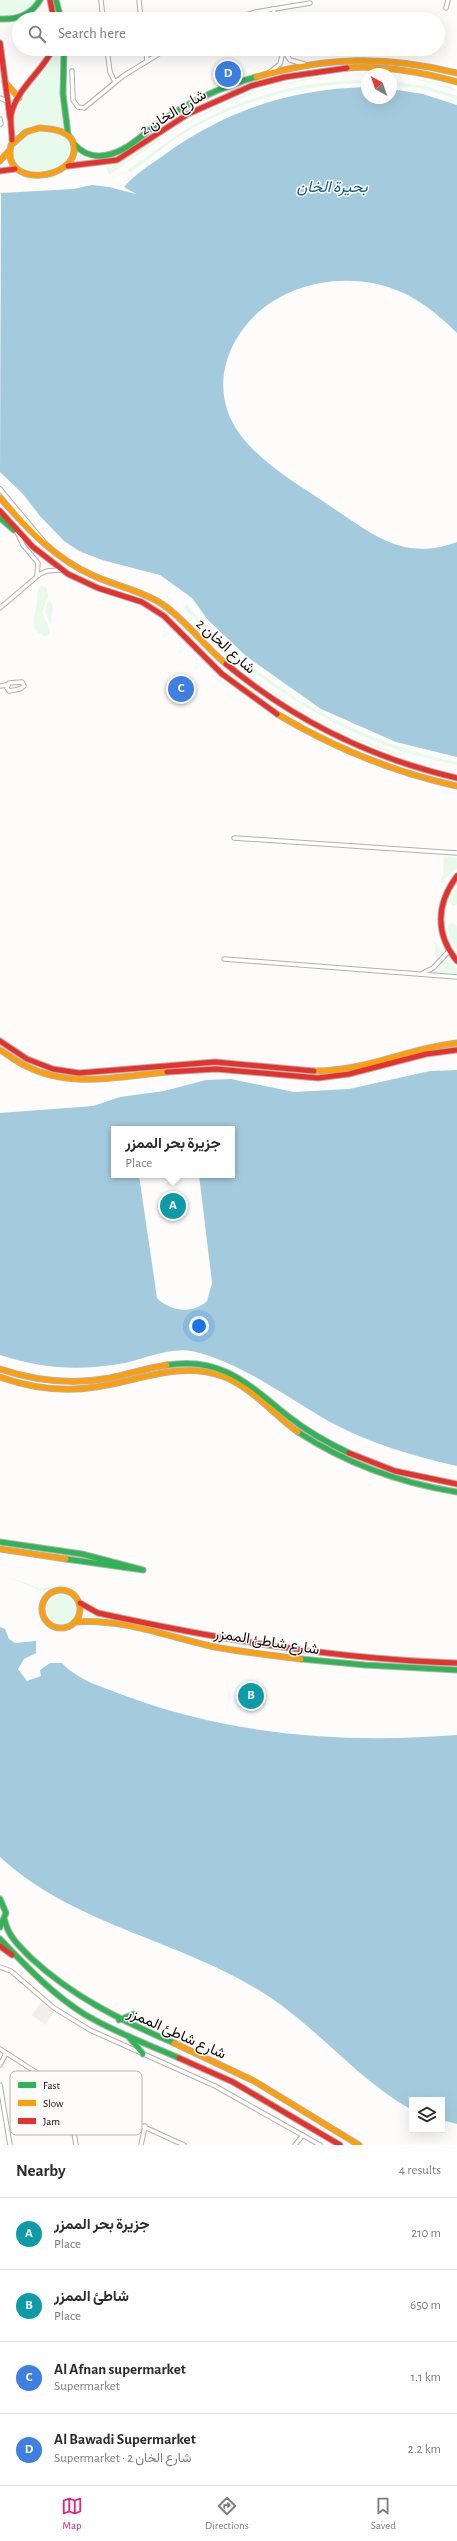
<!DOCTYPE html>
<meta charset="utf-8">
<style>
body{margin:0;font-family:"Alegreya Sans",Vazirmatn,sans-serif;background:#f2f2f3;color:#2b2b33}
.controls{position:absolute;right:12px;bottom:12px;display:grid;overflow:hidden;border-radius:0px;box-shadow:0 4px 16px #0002}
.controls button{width:36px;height:36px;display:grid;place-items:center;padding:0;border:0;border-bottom:1px solid #e1e1e2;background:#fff;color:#2b2b33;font:20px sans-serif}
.compass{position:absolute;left:361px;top:68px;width:36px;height:36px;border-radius:50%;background:#fff;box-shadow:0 4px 16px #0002;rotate:320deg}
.you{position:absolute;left:199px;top:1326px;width:14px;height:14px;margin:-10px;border:3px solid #fff;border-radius:50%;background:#1a73e8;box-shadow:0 0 0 6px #1a73e833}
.badge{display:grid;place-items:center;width:26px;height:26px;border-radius:50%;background:#db2777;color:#fff;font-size:13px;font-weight:700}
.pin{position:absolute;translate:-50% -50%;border:2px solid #fff;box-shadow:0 1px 4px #0006}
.popup{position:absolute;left:111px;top:1126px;width:124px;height:52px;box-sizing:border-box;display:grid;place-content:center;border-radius:0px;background:#fff;filter:drop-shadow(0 1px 3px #0005);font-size:13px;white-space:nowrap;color:#7c7c81}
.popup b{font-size:15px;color:#2b2b33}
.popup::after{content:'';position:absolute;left:50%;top:100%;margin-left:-8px;border:8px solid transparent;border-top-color:#fff}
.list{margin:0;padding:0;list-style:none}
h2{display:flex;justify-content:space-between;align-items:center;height:52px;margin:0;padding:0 16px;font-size:17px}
h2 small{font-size:13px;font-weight:400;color:#7c7c81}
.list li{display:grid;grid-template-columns:26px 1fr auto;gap:12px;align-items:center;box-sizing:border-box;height:72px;padding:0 16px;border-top:1px solid #e1e1e2}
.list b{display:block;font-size:15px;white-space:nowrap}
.list p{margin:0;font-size:13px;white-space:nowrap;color:#7c7c81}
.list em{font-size:13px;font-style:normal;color:#7c7c81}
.icon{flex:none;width:22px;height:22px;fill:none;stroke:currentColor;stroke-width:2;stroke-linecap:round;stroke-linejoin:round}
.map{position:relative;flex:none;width:457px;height:2145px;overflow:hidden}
.search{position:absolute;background:#fff;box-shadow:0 4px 16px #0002;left:12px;right:12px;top:12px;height:44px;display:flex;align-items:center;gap:10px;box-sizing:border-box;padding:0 14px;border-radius:22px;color:#7c7c81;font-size:15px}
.sheet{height:340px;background:#fff}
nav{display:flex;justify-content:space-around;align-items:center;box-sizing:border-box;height:56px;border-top:1px solid #e1e1e2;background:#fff;font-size:11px;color:#7c7c81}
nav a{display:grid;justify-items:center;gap:2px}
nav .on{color:#db2777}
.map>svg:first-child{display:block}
.built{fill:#f4edeb}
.green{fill:#e8faec}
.water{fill:#a4cbdd;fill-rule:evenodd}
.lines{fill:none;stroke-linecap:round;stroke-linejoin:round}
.street-casing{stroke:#b4b0af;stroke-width:5.5}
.fast-casing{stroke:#b4b0af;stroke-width:7}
.slow-casing{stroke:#b4b0af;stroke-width:7}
.jam-casing{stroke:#b4b0af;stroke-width:7}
.street{stroke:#fffffe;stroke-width:3.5}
.fast{stroke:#30b455;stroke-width:5}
.slow{stroke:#ff9f0a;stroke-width:5}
.jam{stroke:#e5322d;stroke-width:5}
.labels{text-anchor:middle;stroke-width:3;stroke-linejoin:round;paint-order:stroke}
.street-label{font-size:15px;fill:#120c0a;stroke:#fefbfa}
.water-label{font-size:16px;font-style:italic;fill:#175e79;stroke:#fefbfa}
.key{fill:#fefbfa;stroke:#b7b3b2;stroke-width:1}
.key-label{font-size:11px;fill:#120c0a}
</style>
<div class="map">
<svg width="457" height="2145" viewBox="0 0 457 2145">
<rect width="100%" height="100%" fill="#fdfcfb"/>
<path class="built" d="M 41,2002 L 54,2012 L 45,2025 L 32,2015 Z"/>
<g class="green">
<path d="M 0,0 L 37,0 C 29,13 15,19 0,16 Z"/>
<path d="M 56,49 L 62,49 L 60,100 L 63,128 L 38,125 L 14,134 C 12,93 43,83 56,49 Z"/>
<path d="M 356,74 L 381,74 C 338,74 291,80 248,95 L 248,93 L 303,79 Z"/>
<path d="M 415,78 L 451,87 L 457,91 L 415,79 Z"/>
<path d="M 367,80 L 367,83 C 302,84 239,100 183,134 C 165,146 149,160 131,172 L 127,170 C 147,158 165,142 185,130 C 240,97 302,80 367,80 Z"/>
<path d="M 391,81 L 429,87 L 457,96 L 457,99 L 419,88 L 391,85 Z"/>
<path d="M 246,94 L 247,96 L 217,108 L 160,138 L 202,114 Z"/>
<path d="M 45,130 L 65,135 C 97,176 0,189 13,145 C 17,133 34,131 45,130 Z"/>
<path d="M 157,137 L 160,140 L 109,175 L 106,167 L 125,159 Z"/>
<path d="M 77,153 L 88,159 L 105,161 L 75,161 Z"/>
<path d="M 42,586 L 47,588 L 48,596 L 42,613 L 50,630 L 49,634 L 45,636 C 28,630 35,615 37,603 C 38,596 35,590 42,586 Z"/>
<path d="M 49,599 L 53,606 L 51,623 C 44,614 44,609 49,599 Z"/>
<path d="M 186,604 C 258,685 351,740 457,762 L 457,765 C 350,745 257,686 183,607 Z"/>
<path d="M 181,610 L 228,656 L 227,657 Z"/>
<path d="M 178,622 L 220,664 L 218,665 L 177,624 Z"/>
<path d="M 229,657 C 263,686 301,712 342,731 C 353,737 401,753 406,758 C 349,739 296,712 249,675 C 243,670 230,663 229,657 Z"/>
<path d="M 225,668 C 278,714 338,746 404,768 L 403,770 C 336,748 278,715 223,670 Z"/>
<path d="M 410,770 L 457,781 L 457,784 L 410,772 Z"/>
<path d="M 444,856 L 457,858 L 457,868 L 439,884 L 443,875 Z"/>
<path d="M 457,886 L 457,904 L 453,906 L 449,901 Z"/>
<path d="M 453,923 L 457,926 L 457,950 L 449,936 L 448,925 Z"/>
<path d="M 434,941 L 444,953 L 436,960 Z"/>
<path d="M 448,959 L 457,968 L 457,974 L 435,973 L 441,962 Z"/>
<path d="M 8,1577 L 40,1588 L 60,1585 L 75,1587 L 72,1590 L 58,1587 L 43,1592 Z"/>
<circle cx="62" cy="1609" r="16"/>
<path d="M 87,1612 L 113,1619 L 113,1622 L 87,1617 Z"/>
</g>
<g class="water">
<path d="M 367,87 L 367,98 L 391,98 L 391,89 L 423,94 L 457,105 L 457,333 C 434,310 409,291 377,284 C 316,271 247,298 227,360 C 219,386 224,412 239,433 C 262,465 304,488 336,510 C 376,537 406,561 457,542 L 457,757 L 396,742 L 321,709 L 246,656 L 208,620 L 192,598 L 160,575 L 102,560 L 79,551 L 64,541 L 40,516 L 23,494 L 0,472 L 1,193 L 73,189 L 92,185 L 109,187 L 136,194 L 124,187 C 135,174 150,165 164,155 C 227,110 290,89 367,87 Z"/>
<path d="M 457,1070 L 457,1466 C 413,1456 372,1444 332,1423 C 287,1398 246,1365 196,1352 C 172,1346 148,1358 125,1363 C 81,1371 42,1369 0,1355 L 0,1113 L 93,1106 L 120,1097 L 164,1091 L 206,1080 L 231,1079 L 294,1092 L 349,1089 L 430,1071 ZM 176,1127 L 232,1129 L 232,1175 L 199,1175 L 212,1283 L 207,1301 C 194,1314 170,1312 157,1298 L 139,1175 L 114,1175 L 114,1129 Z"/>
<path d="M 0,1627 L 5,1629 L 9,1639 L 15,1643 L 36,1641 L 36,1653 L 24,1659 L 18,1669 L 27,1681 L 41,1676 L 40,1670 L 50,1663 L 62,1663 C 77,1680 103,1687 123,1695 C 229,1735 345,1744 457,1735 L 457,2124 L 442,2120 L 442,2100 L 412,2100 L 412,2110 C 358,2080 320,2030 268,1996 C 183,1940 76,1927 0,1857 Z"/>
</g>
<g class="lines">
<g class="street-casing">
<g id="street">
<path d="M 101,0 L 103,19"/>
<path d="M 139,0 L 141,19"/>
<path d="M 446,8 L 448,0"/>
<path d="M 273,9 L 276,19"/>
<path d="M 233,19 L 256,12 L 310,3"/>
<path d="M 107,49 L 110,72 L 115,82"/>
<path d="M 146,49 L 147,61"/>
<path d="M 283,49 L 290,60 L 304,64"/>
<path d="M 72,71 L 73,100 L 78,107 L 84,108 L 123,76 L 167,49"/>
<path d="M 270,72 L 280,64 L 283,52"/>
<path d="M 0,98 L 7,101"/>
<path d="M 0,119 L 1,124"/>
<path d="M 0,489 L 45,543"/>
<path d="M 17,532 L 23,545 L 38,563 L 37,575"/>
<path d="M 0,608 L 40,574 L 47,571 L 61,570"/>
<path d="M 22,682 L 24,686 L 20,689 L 9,691 L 7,688 L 9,683 Z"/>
<path d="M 0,686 L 7,685"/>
<path d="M 234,838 L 457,853"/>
<path d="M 224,959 L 457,977"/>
<path d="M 423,973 L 433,968 L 449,951"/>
<path d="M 0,1967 L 11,1971 L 54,2008 L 90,2030 L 215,2086 L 320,2145"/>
<path d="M 0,2049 L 67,2092 L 184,2145"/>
<path d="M 0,2065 L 6,2053"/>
<path d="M 0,2085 L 10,2145"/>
<path d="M 75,2096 L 71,2114 L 76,2145"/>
<path d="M 141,2145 L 145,2126"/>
<path d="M 295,2145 L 303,2135"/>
</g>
</g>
<g class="fast-casing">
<g id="fast">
<path d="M 56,0 L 61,19"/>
<path d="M 0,19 C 17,20 31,15 40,0"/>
<path d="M 64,49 L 63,94 L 68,134"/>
<path d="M 74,144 C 83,154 93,158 107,155 C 128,151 144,133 161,121 C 190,102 223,86 256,77"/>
<path d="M 0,518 L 14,530"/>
<path d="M 167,1365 C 222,1356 249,1385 289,1417 C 307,1431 328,1443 349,1453"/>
<path d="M 298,1432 C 347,1464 400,1483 457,1492"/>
<path d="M 0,1542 L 82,1554 L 143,1570 L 66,1559"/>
<path d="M 301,1659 L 365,1665 L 457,1670"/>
<path d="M 0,1899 L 6,1913 L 0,1927"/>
<path d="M 5,1921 C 8,1936 20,1947 31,1958 C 73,1997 122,2021 174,2043"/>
<path d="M 0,1939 C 26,1966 52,1994 84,2014 C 114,2032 147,2044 179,2058"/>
<path d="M 119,2020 L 134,2014"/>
<path d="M 129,2037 L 143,2054"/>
</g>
</g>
<g class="slow-casing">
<g id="slow">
<path d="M 347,68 C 385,65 421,72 457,82"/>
<path d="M 256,77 C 326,57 386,55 457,73"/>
<path d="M 5,82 L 19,98"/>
<path d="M 39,128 C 52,129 72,130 74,146 C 79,180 0,190 11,145 L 26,132 Z"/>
<path d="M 0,161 L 8,152"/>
<path d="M 0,498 C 27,528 54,558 92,575 C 115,586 141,590 162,604 C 186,620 204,646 226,664"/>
<path d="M 277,714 C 334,748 392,772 457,786"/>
<path d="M 0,1050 C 9,1055 17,1062 26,1066 C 70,1089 121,1076 167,1072"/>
<path d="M 314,1071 C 363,1072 409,1048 457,1043"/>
<path d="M 0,1369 C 36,1381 72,1385 110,1378 C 129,1374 147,1368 167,1365"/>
<path d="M 0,1377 C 31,1388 64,1392 96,1387 C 138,1381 180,1361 222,1376 C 252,1387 273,1414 298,1432"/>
<path d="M 0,1549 L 66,1559"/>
<circle cx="61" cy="1609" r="19"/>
<path d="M 75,1622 C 121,1618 166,1636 210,1646 C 240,1652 271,1655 301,1659"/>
<path d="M 174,2043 L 254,2081 L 359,2145"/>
</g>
</g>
<g class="jam-casing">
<g id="jam">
<path d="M 50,0 L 54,19"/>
<path d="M 0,43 L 10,118"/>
<path d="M 12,140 C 12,132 10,123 11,115 C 16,89 42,72 53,49"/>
<path d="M 68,166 L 117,160 L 188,114 L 251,86 L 285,77 L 347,68"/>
<path d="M 0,171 L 15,169"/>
<path d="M 0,511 L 33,547 L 68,574 L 98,588 L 142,602 L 164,616 L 222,674 L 277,714"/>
<path d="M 226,664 C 295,721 370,758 457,778"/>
<path d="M 457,876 C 436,904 435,934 457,961"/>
<path d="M 0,1041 L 27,1059 L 53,1069 L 79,1073 L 215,1062 L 314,1071"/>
<path d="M 167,1072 L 216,1069 L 318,1078 L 349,1074 L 426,1054 L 457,1050"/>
<path d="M 349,1453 L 395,1471 L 457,1484"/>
<path d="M 80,1603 L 98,1613 C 217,1639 335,1659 457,1663"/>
<path d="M 0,1946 L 12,1955"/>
<path d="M 179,2058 L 233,2082 L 340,2145"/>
</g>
</g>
<use href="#street" class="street"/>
<use href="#fast" class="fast"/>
<use href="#slow" class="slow"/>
<use href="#jam" class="jam"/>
</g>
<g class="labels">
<g class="street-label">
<text transform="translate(173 112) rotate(-31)" y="5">شارع الخان 2</text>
<text transform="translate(226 646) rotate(42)" y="5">شارع الخان 2</text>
<text transform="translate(267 1641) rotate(9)" y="5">شارع شاطئ الممزر</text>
<text transform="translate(177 2033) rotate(24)" y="5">شارع شاطئ الممزر</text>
</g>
<g class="water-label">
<text x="332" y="192">بحيرة الخان</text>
</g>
</g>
<rect x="10" y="2071" width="132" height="64" rx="6" class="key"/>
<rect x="18" y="2082" width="18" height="6" fill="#30b455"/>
<rect x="18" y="2100" width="18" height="6" fill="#ff9f0a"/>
<rect x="18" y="2118" width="18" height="6" fill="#e5322d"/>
<g class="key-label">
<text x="43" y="2089">Fast</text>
<text x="43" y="2107">Slow</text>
<text x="43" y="2125">Jam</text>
</g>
</svg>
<div class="controls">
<button><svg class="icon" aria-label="layers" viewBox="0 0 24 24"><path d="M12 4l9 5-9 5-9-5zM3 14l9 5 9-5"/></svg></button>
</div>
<svg class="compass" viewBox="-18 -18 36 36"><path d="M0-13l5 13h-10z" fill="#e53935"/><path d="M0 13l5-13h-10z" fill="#7c7c81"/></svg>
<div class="you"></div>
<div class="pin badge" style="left:173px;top:1206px;background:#0f9aa8">A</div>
<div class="popup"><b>جزيرة بحر الممزر</b>Place</div>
<div class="pin badge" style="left:251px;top:1696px;background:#0f9aa8">B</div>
<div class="pin badge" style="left:181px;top:689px;background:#3f7fe0">C</div>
<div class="pin badge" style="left:228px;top:74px;background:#3f7fe0">D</div>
<div class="search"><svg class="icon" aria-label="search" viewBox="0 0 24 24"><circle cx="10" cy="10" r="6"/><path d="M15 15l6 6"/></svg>Search here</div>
</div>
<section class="sheet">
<h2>Nearby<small>4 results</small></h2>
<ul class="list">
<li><span class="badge" style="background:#0f9aa8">A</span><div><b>جزيرة بحر الممزر</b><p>Place</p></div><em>210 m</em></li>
<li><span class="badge" style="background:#0f9aa8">B</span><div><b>شاطئ الممزر</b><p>Place</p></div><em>650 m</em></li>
<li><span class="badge" style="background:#3f7fe0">C</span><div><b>Al Afnan supermarket</b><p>Supermarket</p></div><em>1.1 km</em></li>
<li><span class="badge" style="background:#3f7fe0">D</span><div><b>Al Bawadi Supermarket</b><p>Supermarket · شارع الخان 2</p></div><em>2.2 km</em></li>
</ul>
</section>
<nav>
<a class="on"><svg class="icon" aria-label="map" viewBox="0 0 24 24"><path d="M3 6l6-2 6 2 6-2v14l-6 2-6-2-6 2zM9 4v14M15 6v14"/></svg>Map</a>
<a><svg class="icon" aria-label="directions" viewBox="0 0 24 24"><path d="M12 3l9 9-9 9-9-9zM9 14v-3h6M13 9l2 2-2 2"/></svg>Directions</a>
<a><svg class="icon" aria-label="saved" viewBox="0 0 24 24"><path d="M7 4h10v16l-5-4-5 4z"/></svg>Saved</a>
</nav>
